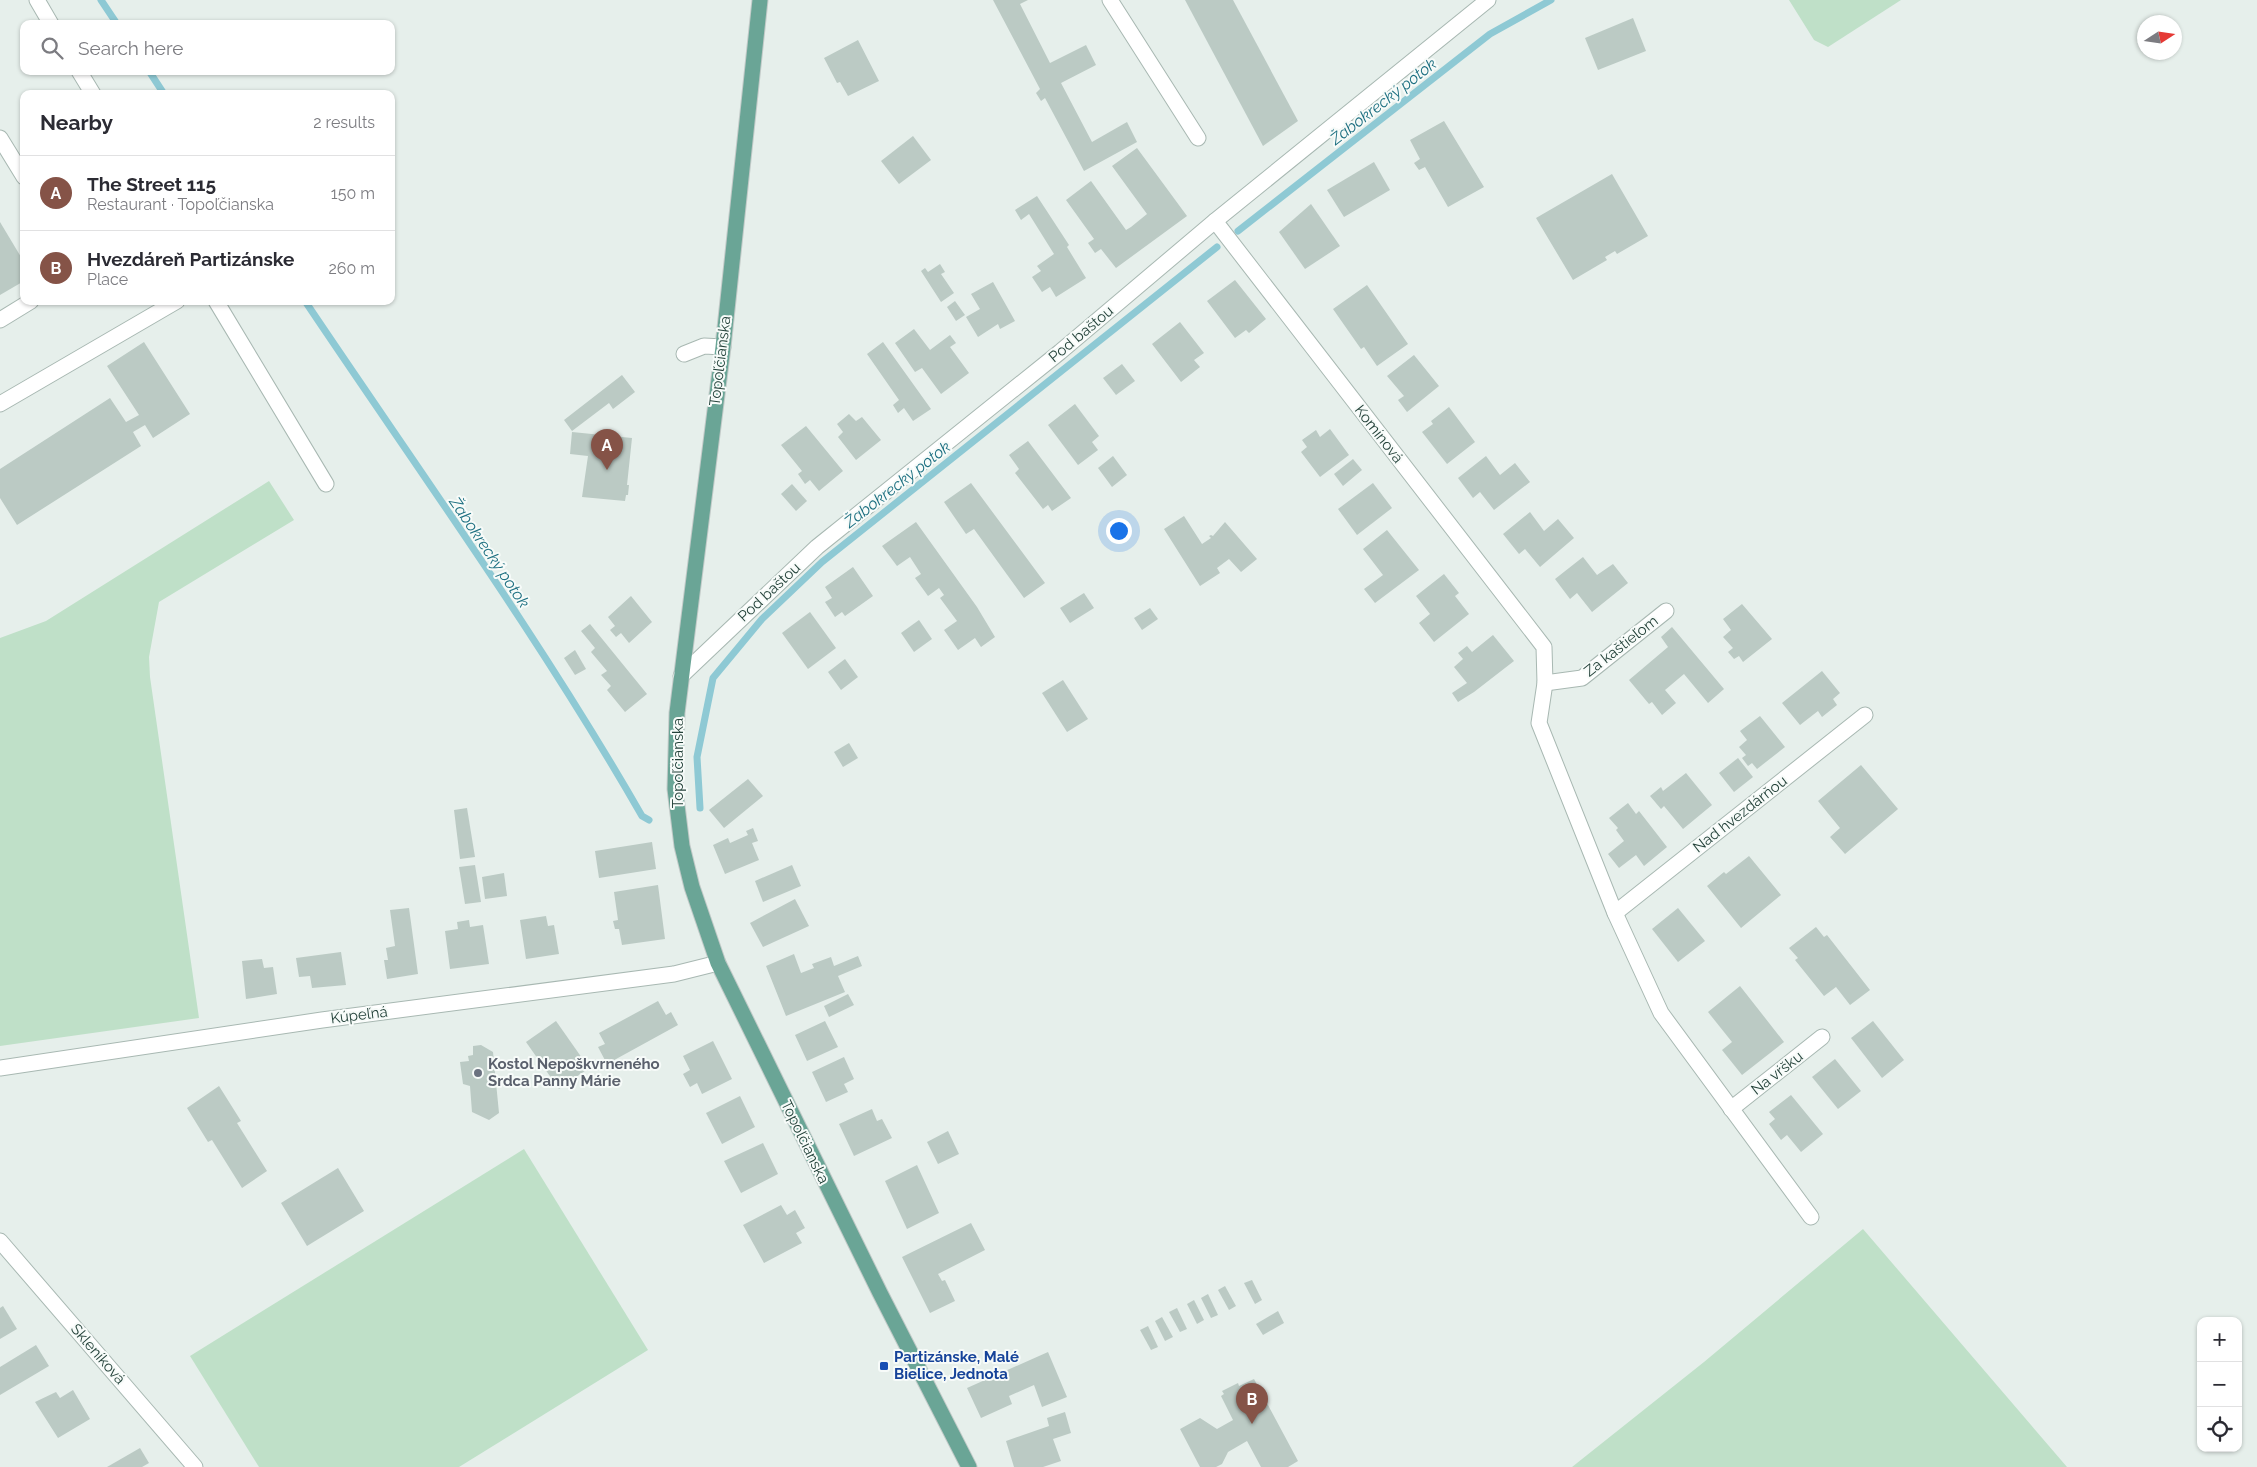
<!DOCTYPE html>
<meta charset="utf-8">
<style>
body{margin:0;font-family:Raleway,sans-serif;background:#f2f2f3;color:#2b2b33}
.controls{position:absolute;right:15px;bottom:15px;display:grid;overflow:hidden;border-radius:10px;box-shadow:0 1px 4px #0004}
.controls button{width:45px;height:45px;display:grid;place-items:center;padding:0;border:0;border-bottom:1px solid #e1e1e2;background:#fff;color:#2b2b33;font:25px sans-serif}
.compass{position:absolute;left:2137px;top:15px;width:45px;height:45px;border-radius:50%;background:#fff;box-shadow:0 1px 4px #0004;rotate:78deg}
.you{position:absolute;left:1118px;top:530px;width:18px;height:18px;margin:-12px;border:4px solid #fff;border-radius:50%;background:#1a73e8;box-shadow:0 0 0 8px #1a73e833}
.badge{display:grid;place-items:center;width:32px;height:32px;border-radius:50%;background:#855347;color:#fff;font-size:16px;font-weight:700}
.pin{position:absolute;translate:-50% -41px;filter:drop-shadow(0 1px 2px #0008)}
.pin::after{content:'';position:absolute;top:26px;width:18px;height:15px;background:inherit;clip-path:polygon(0 0,100% 0,50% 100%)}
.list{margin:0;padding:0;list-style:none}
h2{display:flex;justify-content:space-between;align-items:center;height:65px;margin:0;padding:0 20px;font-size:21px}
h2 small{font-size:16px;font-weight:400;color:#7c7c81}
.list li{display:grid;grid-template-columns:32px 1fr auto;gap:15px;align-items:center;box-sizing:border-box;height:75px;padding:0 20px;border-top:1px solid #e1e1e2}
.list b{display:block;font-size:19px;white-space:nowrap}
.list p{margin:0;font-size:16px;white-space:nowrap;color:#7c7c81}
.list em{font-size:16px;font-style:normal;color:#7c7c81}
.icon{flex:none;width:28px;height:28px;fill:none;stroke:currentColor;stroke-width:2;stroke-linecap:round;stroke-linejoin:round}
.map{position:relative;flex:none;width:2257px;height:1467px;overflow:hidden}
.search{position:absolute;background:#fff;box-shadow:0 1px 4px #0004;left:20px;top:20px;width:375px;height:55px;display:flex;align-items:center;gap:12px;box-sizing:border-box;padding:0 18px;border-radius:10px;color:#7c7c81;font-size:19px}
.panel{position:absolute;background:#fff;box-shadow:0 1px 4px #0004;left:20px;top:90px;width:375px;height:215px;border-radius:10px}
.map>svg:first-child{display:block}
.green{fill:#bfe0c8}
.lines{fill:none;stroke-linecap:round;stroke-linejoin:round}
.stream{stroke:#8ec9d4;stroke-width:7}
.building{fill:#bbcac4}
.minor-casing{stroke:#a8b8b2;stroke-width:17}
.major-casing{stroke:#c2cac8;stroke-width:17}
.minor{stroke:#fff;stroke-width:15}
.major{stroke:#6aa596;stroke-width:15}
.worship-dot{fill:#6b7280;stroke:#f7fbf9;stroke-width:2}
.transit-dot{fill:#1a4fb4;stroke:#f7fbf9;stroke-width:2}
.labels{text-anchor:middle;stroke-width:4;stroke-linejoin:round;paint-order:stroke}
.street-label{font-size:15px;fill:#24423a;stroke:#f7fbf9}
.worship-label{font-size:15px;font-weight:bold;fill:#5b616d;stroke:#f7fbf9;text-anchor:start}
.transit-label{font-size:15px;font-weight:bold;fill:#164399;stroke:#f7fbf9;text-anchor:start}
.water-label{font-size:16px;font-style:italic;fill:#1c6f80;stroke:#f7fbf9}
</style>
<div class="map">
<svg width="2257" height="1467" viewBox="0 0 2257 1467">
<rect width="100%" height="100%" fill="#e6efeb"/>
<g class="green">
<path d="M 1789,0 L 1901,0 L 1828,47 L 1814,40 Z"/>
<path d="M 269,481 L 294,520 L 159,602 L 149,657 L 150,677 L 199,1018 L 0,1046 L 0,638 L 46,621 Z"/>
<path d="M 524,1149 L 648,1350 L 459,1467 L 259,1467 L 190,1356 Z"/>
<path d="M 1863,1229 L 2067,1467 L 1572,1467 L 1704,1362 Z"/>
</g>
<g class="lines">
<g class="stream">
<path d="M 101,0 L 117,24"/>
<path d="M 149,71 L 164,94"/>
<path d="M 1238,231 L 1490,34 L 1551,0"/>
<path d="M 305,301 C 419,471 540,638 642,816 L 649,820"/>
<path d="M 700,808 L 697,757 L 713,678 L 762,619 L 822,562 L 1217,247"/>
</g>
</g>
<g class="building">
<path d="M 993,0 L 1028,0 L 1020,4 L 1050,63 L 1086,45 L 1096,65 L 1061,83 L 1092,142 L 1127,122 L 1137,142 L 1084,171 L 1045,98 L 1041,101 L 1036,93 L 1040,89 Z"/>
<path d="M 1185,0 L 1233,0 L 1298,121 L 1263,146 Z"/>
<path d="M 1633,18 L 1646,51 L 1598,70 L 1585,38 Z"/>
<path d="M 858,40 L 879,81 L 848,96 L 840,82 L 837,83 L 824,58 Z"/>
<path d="M 1444,121 L 1484,187 L 1448,207 L 1425,167 L 1419,170 L 1414,163 L 1420,159 L 1410,140 Z"/>
<path d="M 913,136 L 931,160 L 899,184 L 881,161 Z"/>
<path d="M 1137,148 L 1187,216 L 1116,268 L 1101,249 L 1095,253 L 1088,243 L 1094,239 L 1066,200 L 1091,181 L 1126,230 L 1131,227 L 1147,214 L 1112,166 Z"/>
<path d="M 1374,162 L 1390,190 L 1344,217 L 1327,190 Z"/>
<path d="M 1612,174 L 1648,236 L 1617,254 L 1615,251 L 1605,257 L 1607,260 L 1573,280 L 1536,218 Z"/>
<path d="M 1037,196 L 1069,245 L 1067,247 L 1086,278 L 1056,297 L 1050,287 L 1042,292 L 1032,277 L 1041,271 L 1037,266 L 1054,254 L 1029,214 L 1021,220 L 1015,210 Z"/>
<path d="M 1311,204 L 1340,246 L 1305,269 L 1279,232 Z"/>
<path d="M 0,222 L 24,262 L 24,281 L 0,295 Z"/>
<path d="M 940,264 L 945,272 L 941,274 L 954,293 L 941,302 L 921,271 L 925,268 L 928,272 Z"/>
<path d="M 1235,280 L 1266,319 L 1249,333 L 1246,330 L 1235,338 L 1207,301 Z"/>
<path d="M 993,282 L 1015,321 L 1000,329 L 998,324 L 978,337 L 966,317 L 980,309 L 971,294 Z"/>
<path d="M 1367,285 L 1408,344 L 1377,366 L 1364,347 L 1361,349 L 1333,309 Z"/>
<path d="M 955,301 L 965,315 L 956,321 L 947,307 Z"/>
<path d="M 1180,322 L 1204,353 L 1194,360 L 1200,367 L 1181,382 L 1152,344 Z"/>
<path d="M 914,329 L 930,350 L 950,335 L 956,343 L 950,347 L 969,373 L 941,394 L 922,368 L 915,372 L 895,343 Z"/>
<path d="M 144,342 L 190,414 L 153,438 L 145,425 L 133,432 L 141,446 L 17,525 L 0,498 L 0,469 L 110,398 L 126,422 L 139,415 L 107,366 Z"/>
<path d="M 883,342 L 931,409 L 913,421 L 904,408 L 898,413 L 893,405 L 899,400 L 867,354 Z"/>
<path d="M 1414,355 L 1439,386 L 1407,412 L 1398,400 L 1404,396 L 1387,376 Z"/>
<path d="M 1122,364 L 1135,381 L 1116,395 L 1103,378 Z"/>
<path d="M 622,375 L 635,392 L 613,409 L 609,403 L 572,431 L 564,420 Z"/>
<path d="M 1075,404 L 1099,436 L 1092,442 L 1098,450 L 1078,465 L 1048,425 Z"/>
<path d="M 1449,407 L 1475,442 L 1447,464 L 1422,432 L 1433,424 L 1431,421 Z"/>
<path d="M 849,414 L 856,421 L 862,417 L 881,440 L 856,460 L 838,437 L 843,432 L 837,424 Z"/>
<path d="M 806,426 L 843,471 L 819,491 L 810,480 L 805,484 L 798,474 L 802,471 L 781,445 Z"/>
<path d="M 1330,429 L 1349,455 L 1320,477 L 1301,452 L 1307,447 L 1302,440 L 1316,430 L 1320,437 Z"/>
<path d="M 572,432 L 632,438 L 627,485 L 629,485 L 628,495 L 626,495 L 625,501 L 582,497 L 588,456 L 570,454 Z"/>
<path d="M 1028,441 L 1071,498 L 1052,511 L 1048,505 L 1043,509 L 1015,473 L 1019,469 L 1009,455 Z"/>
<path d="M 1113,456 L 1127,475 L 1112,487 L 1098,468 Z"/>
<path d="M 1486,456 L 1500,475 L 1515,463 L 1530,482 L 1494,510 L 1480,492 L 1473,498 L 1458,478 Z"/>
<path d="M 1353,459 L 1362,470 L 1343,486 L 1334,474 Z"/>
<path d="M 971,483 L 1045,583 L 1024,598 L 974,529 L 966,534 L 944,502 Z"/>
<path d="M 1373,483 L 1392,508 L 1357,535 L 1338,509 Z"/>
<path d="M 792,484 L 807,501 L 796,511 L 781,494 Z"/>
<path d="M 1530,512 L 1544,531 L 1558,519 L 1574,538 L 1540,567 L 1525,549 L 1519,554 L 1503,534 Z"/>
<path d="M 1184,516 L 1202,544 L 1211,538 L 1209,536 L 1211,535 L 1213,536 L 1225,522 L 1257,559 L 1241,572 L 1229,559 L 1217,568 L 1220,573 L 1200,586 L 1164,529 Z"/>
<path d="M 916,522 L 977,607 L 995,637 L 981,647 L 975,638 L 958,650 L 944,630 L 957,621 L 940,598 L 944,595 L 939,588 L 928,596 L 915,578 L 921,574 L 910,557 L 897,566 L 882,546 Z"/>
<path d="M 1387,530 L 1419,570 L 1375,603 L 1364,589 L 1383,575 L 1363,549 Z"/>
<path d="M 1583,557 L 1597,575 L 1613,564 L 1628,583 L 1592,612 L 1577,593 L 1570,599 L 1555,579 Z"/>
<path d="M 853,567 L 873,596 L 845,616 L 842,612 L 835,617 L 825,602 L 832,598 L 825,587 Z"/>
<path d="M 1444,574 L 1459,593 L 1455,596 L 1469,614 L 1434,642 L 1419,623 L 1430,614 L 1416,596 Z"/>
<path d="M 1084,593 L 1094,608 L 1070,623 L 1060,608 Z"/>
<path d="M 631,596 L 652,622 L 629,643 L 621,633 L 616,637 L 610,630 L 615,626 L 608,617 Z"/>
<path d="M 1742,604 L 1772,639 L 1743,662 L 1739,656 L 1734,659 L 1728,652 L 1733,648 L 1723,637 L 1731,630 L 1723,619 Z"/>
<path d="M 1150,608 L 1158,619 L 1142,630 L 1134,618 Z"/>
<path d="M 810,612 L 836,648 L 808,669 L 782,633 Z"/>
<path d="M 919,620 L 932,639 L 914,652 L 901,633 Z"/>
<path d="M 590,624 L 647,694 L 625,712 L 607,690 L 611,686 L 601,675 L 607,671 L 591,652 L 595,648 L 581,631 Z"/>
<path d="M 1672,627 L 1724,689 L 1708,703 L 1684,674 L 1665,690 L 1676,703 L 1662,715 L 1652,702 L 1649,704 L 1629,680 L 1668,647 L 1661,637 Z"/>
<path d="M 1493,635 L 1514,661 L 1474,692 L 1458,702 L 1452,693 L 1467,683 L 1454,667 L 1463,659 L 1458,653 L 1467,646 L 1472,652 Z"/>
<path d="M 575,650 L 586,669 L 575,675 L 564,658 Z"/>
<path d="M 845,659 L 858,677 L 841,690 L 828,672 Z"/>
<path d="M 1822,671 L 1840,693 L 1833,699 L 1837,705 L 1822,717 L 1818,711 L 1800,725 L 1782,703 Z"/>
<path d="M 1063,680 L 1088,719 L 1067,732 L 1042,693 Z"/>
<path d="M 1760,716 L 1785,747 L 1757,769 L 1752,763 L 1748,766 L 1742,758 L 1746,755 L 1739,747 L 1747,740 L 1740,731 Z"/>
<path d="M 849,743 L 858,758 L 843,767 L 834,752 Z"/>
<path d="M 1738,758 L 1753,777 L 1734,792 L 1719,773 Z"/>
<path d="M 1861,765 L 1898,809 L 1845,854 L 1830,837 L 1840,828 L 1818,801 Z"/>
<path d="M 1686,773 L 1712,805 L 1683,829 L 1664,806 L 1661,809 L 1650,796 L 1661,787 L 1663,791 Z"/>
<path d="M 748,779 L 763,796 L 724,828 L 709,810 Z"/>
<path d="M 1628,803 L 1636,814 L 1639,811 L 1667,847 L 1644,866 L 1636,855 L 1619,868 L 1608,854 L 1624,841 L 1616,830 L 1618,828 L 1609,818 Z"/>
<path d="M 467,808 L 475,857 L 460,859 L 454,810 Z"/>
<path d="M 753,828 L 758,841 L 752,843 L 759,860 L 725,874 L 713,845 L 728,838 L 730,843 L 748,835 L 746,831 Z"/>
<path d="M 652,842 L 656,869 L 599,878 L 595,851 Z"/>
<path d="M 1749,856 L 1781,895 L 1741,928 L 1707,886 L 1724,872 L 1726,874 Z"/>
<path d="M 475,865 L 481,902 L 465,904 L 459,867 Z"/>
<path d="M 792,865 L 801,886 L 763,902 L 755,881 Z"/>
<path d="M 504,873 L 507,896 L 485,899 L 482,877 Z"/>
<path d="M 658,885 L 665,939 L 622,945 L 619,929 L 615,929 L 613,921 L 618,920 L 614,892 Z"/>
<path d="M 795,899 L 809,926 L 763,947 L 750,923 Z"/>
<path d="M 409,908 L 418,974 L 387,979 L 384,960 L 388,960 L 386,948 L 395,946 L 390,910 Z"/>
<path d="M 1678,908 L 1705,941 L 1678,962 L 1652,929 Z"/>
<path d="M 546,916 L 548,926 L 554,925 L 559,954 L 526,959 L 520,920 Z"/>
<path d="M 469,920 L 470,927 L 483,925 L 489,964 L 450,969 L 445,931 L 458,929 L 457,922 Z"/>
<path d="M 1816,927 L 1824,937 L 1827,935 L 1870,990 L 1850,1005 L 1836,987 L 1824,996 L 1795,960 L 1798,958 L 1789,948 Z"/>
<path d="M 341,952 L 346,985 L 312,988 L 310,976 L 299,977 L 296,958 Z"/>
<path d="M 794,954 L 801,973 L 814,968 L 812,964 L 831,957 L 834,966 L 858,956 L 862,966 L 838,976 L 845,992 L 786,1016 L 766,966 Z"/>
<path d="M 262,959 L 264,968 L 273,967 L 277,994 L 246,999 L 242,961 Z"/>
<path d="M 1740,986 L 1784,1042 L 1742,1075 L 1722,1050 L 1732,1042 L 1708,1012 Z"/>
<path d="M 848,994 L 854,1005 L 829,1017 L 824,1006 Z"/>
<path d="M 658,1001 L 666,1015 L 671,1012 L 678,1025 L 607,1064 L 598,1047 L 605,1044 L 599,1033 Z"/>
<path d="M 556,1021 L 589,1068 L 559,1089 L 526,1042 Z"/>
<path d="M 825,1021 L 838,1047 L 807,1061 L 795,1035 Z"/>
<path d="M 1873,1021 L 1904,1060 L 1882,1078 L 1851,1038 Z"/>
<path d="M 713,1041 L 732,1079 L 702,1094 L 697,1083 L 690,1087 L 683,1074 L 690,1070 L 683,1056 Z"/>
<path d="M 481,1045 L 493,1052 L 499,1113 L 489,1120 L 472,1112 L 470,1086 L 463,1084 L 460,1062 L 469,1061 L 468,1056 L 473,1055 L 473,1046 Z"/>
<path d="M 844,1057 L 854,1079 L 844,1084 L 848,1092 L 826,1102 L 812,1072 Z"/>
<path d="M 1835,1059 L 1861,1091 L 1838,1109 L 1812,1077 Z"/>
<path d="M 219,1086 L 241,1121 L 237,1123 L 267,1171 L 242,1188 L 212,1140 L 208,1142 L 187,1108 Z"/>
<path d="M 1791,1095 L 1823,1134 L 1801,1152 L 1787,1135 L 1781,1140 L 1769,1124 L 1775,1119 L 1769,1112 Z"/>
<path d="M 740,1096 L 755,1127 L 722,1144 L 706,1113 Z"/>
<path d="M 872,1109 L 877,1121 L 882,1119 L 892,1138 L 854,1156 L 839,1124 Z"/>
<path d="M 948,1131 L 959,1154 L 938,1164 L 927,1142 Z"/>
<path d="M 763,1143 L 778,1174 L 741,1193 L 724,1161 Z"/>
<path d="M 917,1165 L 939,1213 L 907,1229 L 885,1181 Z"/>
<path d="M 338,1168 L 364,1211 L 307,1246 L 281,1203 Z"/>
<path d="M 781,1205 L 787,1215 L 795,1210 L 805,1228 L 796,1233 L 802,1243 L 764,1263 L 743,1225 Z"/>
<path d="M 971,1223 L 985,1250 L 938,1274 L 942,1281 L 945,1280 L 955,1301 L 930,1313 L 902,1257 Z"/>
<path d="M 1252,1280 L 1262,1300 L 1255,1304 L 1244,1283 Z"/>
<path d="M 1225,1286 L 1236,1306 L 1229,1310 L 1218,1290 Z"/>
<path d="M 1208,1294 L 1218,1315 L 1211,1318 L 1201,1298 Z"/>
<path d="M 1194,1300 L 1204,1320 L 1197,1324 L 1187,1304 Z"/>
<path d="M 3,1306 L 17,1329 L 0,1339 L 0,1308 Z"/>
<path d="M 1177,1308 L 1187,1329 L 1180,1332 L 1169,1312 Z"/>
<path d="M 1278,1311 L 1284,1323 L 1263,1335 L 1256,1324 Z"/>
<path d="M 1162,1317 L 1173,1337 L 1165,1341 L 1155,1321 Z"/>
<path d="M 1148,1326 L 1158,1347 L 1151,1350 L 1140,1330 Z"/>
<path d="M 36,1345 L 49,1366 L 0,1395 L 0,1367 Z"/>
<path d="M 1048,1352 L 1067,1397 L 1042,1407 L 1034,1385 L 1009,1396 L 1012,1404 L 981,1418 L 967,1388 Z"/>
<path d="M 1254,1379 L 1298,1461 L 1288,1467 L 1261,1467 L 1247,1441 L 1228,1452 L 1222,1464 L 1216,1467 L 1200,1467 L 1180,1429 L 1200,1418 L 1217,1429 L 1233,1420 L 1221,1396 L 1224,1394 L 1222,1391 L 1238,1383 L 1239,1386 Z"/>
<path d="M 73,1390 L 90,1419 L 58,1438 L 35,1402 L 56,1392 L 60,1398 Z"/>
<path d="M 1065,1412 L 1071,1433 L 1053,1439 L 1061,1461 L 1043,1467 L 1014,1467 L 1006,1441 L 1049,1426 L 1047,1418 Z"/>
<path d="M 140,1448 L 149,1463 L 142,1467 L 107,1467 Z"/>
</g>
<g class="lines">
<g class="minor-casing">
<g id="minor">
<path d="M 37,0 L 51,24"/>
<path d="M 1110,0 L 1198,138"/>
<path d="M 79,71 L 93,94"/>
<path d="M 0,138 L 24,177"/>
<path d="M 1215,221 L 1544,647 L 1545,683 L 1539,723 L 1615,913 L 1661,1013 L 1811,1217"/>
<path d="M 216,301 L 326,484"/>
<path d="M 0,320 L 31,301"/>
<path d="M 684,354 L 704,346 L 723,347"/>
<path d="M 0,404 L 177,301"/>
<path d="M 681,676 L 817,547 L 1060,352 L 1215,221 L 1488,0"/>
<path d="M 1545,683 L 1582,678 L 1666,611"/>
<path d="M 1615,913 L 1865,715"/>
<path d="M 0,1068 L 322,1020 L 674,974 L 718,963"/>
<path d="M 1731,1109 L 1822,1037"/>
<path d="M 0,1241 L 195,1467"/>
</g>
</g>
<g class="major-casing">
<path id="major" d="M 760,0 L 723,347 L 677,713 L 675,789 L 682,846 L 692,887 L 718,963 L 880,1293 L 969,1467"/>
</g>
<use href="#minor" class="minor"/>
<use href="#major" class="major"/>
</g>
<circle class="worship-dot" cx="478" cy="1073" r="5"/>
<rect class="transit-dot" x="879" y="1361" width="10" height="10" rx="2.5"/>
<g class="labels">
<g class="street-label">
<text transform="translate(1081 334) rotate(-40)" y="5">Pod baštou</text>
<text transform="translate(720 361) rotate(-83)" y="5">Topoľčianska</text>
<text transform="translate(1379 434) rotate(52)" y="5">Komínová</text>
<text transform="translate(769 592) rotate(-43)" y="5">Pod baštou</text>
<text transform="translate(1621 646) rotate(-38)" y="5">Za kaštieľom</text>
<text transform="translate(678 763) rotate(-90)" y="5">Topoľčianska</text>
<text transform="translate(1740 814) rotate(-38)" y="5">Nad hvezdárňou</text>
<text transform="translate(359 1015) rotate(-7)" y="5">Kúpeľná</text>
<text transform="translate(1777 1073) rotate(-38)" y="5">Na vŕšku</text>
<text transform="translate(805 1142) rotate(64)" y="5">Topoľčianska</text>
<text transform="translate(98 1354) rotate(49)" y="5">Skleníková</text>
</g>
<g class="worship-label">
<text x="488" y="1069">Kostol Nepoškvrneného<tspan x="488" dy="17">Srdca Panny Márie</tspan></text>
</g>
<g class="transit-label">
<text x="894" y="1362">Partizánske, Malé<tspan x="894" dy="17">Bielice, Jednota</tspan></text>
</g>
<g class="water-label">
<text transform="translate(1383 101) rotate(-38)" y="6">Žabokrecký potok</text>
<text transform="translate(897 484) rotate(-38)" y="6">Žabokrecký potok</text>
<text transform="translate(490 552) rotate(56)" y="6">Žabokrecký potok</text>
</g>
</g>
</svg>
<div class="controls">
<button>+</button>
<button>−</button>
<button><svg class="icon" aria-label="locate" viewBox="0 0 24 24"><circle cx="12" cy="12" r="6"/><path d="M12 2v4M12 18v4M2 12h4M18 12h4"/></svg></button>
</div>
<svg class="compass" viewBox="-18 -18 36 36"><path d="M0-13l5 13h-10z" fill="#e53935"/><path d="M0 13l5-13h-10z" fill="#7c7c81"/></svg>
<div class="you"></div>
<div class="pin badge" style="left:607px;top:470px">A</div>
<div class="pin badge" style="left:1252px;top:1424px">B</div>
<div class="search"><svg class="icon" aria-label="search" viewBox="0 0 24 24"><circle cx="10" cy="10" r="6"/><path d="M15 15l6 6"/></svg>Search here</div>
<section class="panel">
<h2>Nearby<small>2 results</small></h2>
<ul class="list">
<li><span class="badge">A</span><div><b>The Street 115</b><p>Restaurant · Topoľčianska</p></div><em>150 m</em></li>
<li><span class="badge">B</span><div><b>Hvezdáreň Partizánske</b><p>Place</p></div><em>260 m</em></li>
</ul>
</section>
</div>
